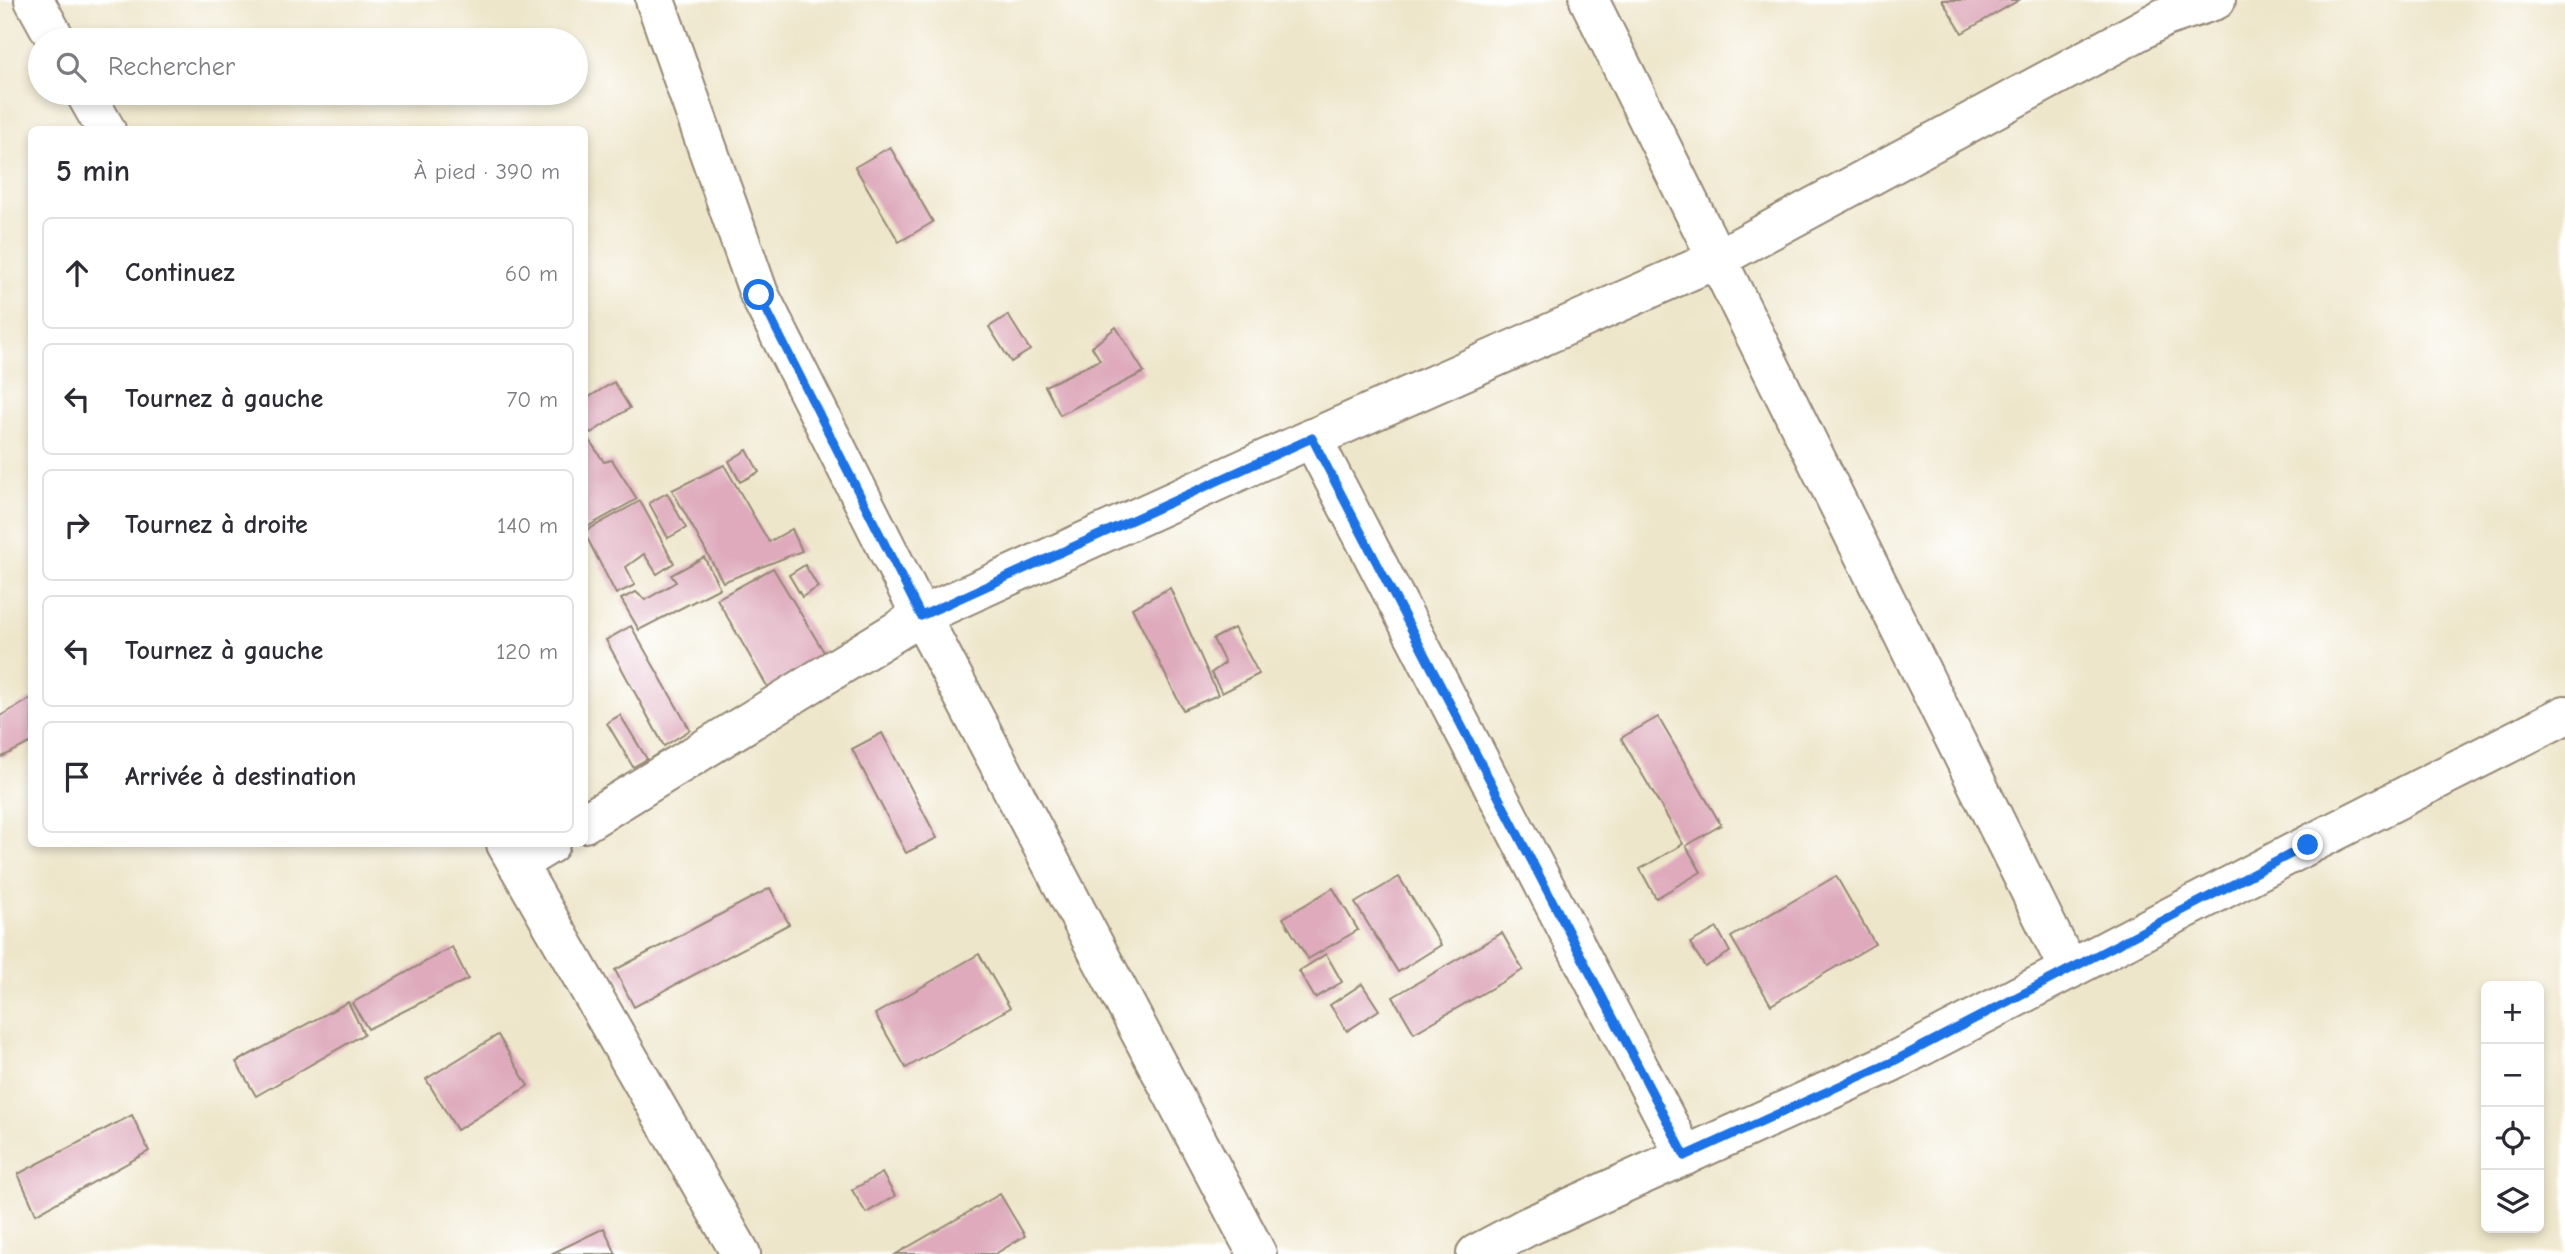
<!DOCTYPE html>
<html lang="fr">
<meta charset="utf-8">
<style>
body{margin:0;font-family:"Comic Neue",sans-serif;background:#f2f2f3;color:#2b2b33}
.controls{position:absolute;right:21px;bottom:21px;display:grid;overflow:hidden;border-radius:10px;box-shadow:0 4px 10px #0003}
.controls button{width:63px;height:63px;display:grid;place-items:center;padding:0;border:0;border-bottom:2px solid #e1e1e2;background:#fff;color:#2b2b33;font:35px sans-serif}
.stop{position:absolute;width:21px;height:21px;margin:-16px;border:5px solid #1a73e8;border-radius:50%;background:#fff}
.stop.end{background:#1a73e8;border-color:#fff;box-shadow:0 2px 7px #0008}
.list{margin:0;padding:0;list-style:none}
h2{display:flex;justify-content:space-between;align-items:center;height:91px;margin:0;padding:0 28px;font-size:30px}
h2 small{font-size:23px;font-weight:400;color:#7c7c81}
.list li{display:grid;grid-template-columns:46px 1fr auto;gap:21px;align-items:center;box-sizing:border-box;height:112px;margin:0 14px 14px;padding:0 14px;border:2px solid #e1e1e2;border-radius:10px}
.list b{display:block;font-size:26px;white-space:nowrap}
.list em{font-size:23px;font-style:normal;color:#7c7c81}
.icon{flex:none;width:38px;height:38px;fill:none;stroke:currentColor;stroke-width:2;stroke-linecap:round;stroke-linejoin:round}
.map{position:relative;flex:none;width:2565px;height:1254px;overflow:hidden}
.search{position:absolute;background:#fff;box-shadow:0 4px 10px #0003;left:28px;top:28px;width:560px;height:77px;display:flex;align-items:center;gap:18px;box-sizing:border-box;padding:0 24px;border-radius:38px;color:#7c7c81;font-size:26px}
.panel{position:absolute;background:#fff;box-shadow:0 4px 10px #0003;left:28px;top:126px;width:560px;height:721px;border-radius:10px}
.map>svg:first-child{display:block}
.building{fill:#deaabc}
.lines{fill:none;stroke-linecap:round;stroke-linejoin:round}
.minor-casing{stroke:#948874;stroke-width:42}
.minor{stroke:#fff;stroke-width:38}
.route{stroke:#1a73e8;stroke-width:9}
</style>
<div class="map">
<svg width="2565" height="1254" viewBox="0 0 2565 1254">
<rect width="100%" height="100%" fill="#fff"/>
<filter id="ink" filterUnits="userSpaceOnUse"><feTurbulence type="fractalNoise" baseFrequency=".0143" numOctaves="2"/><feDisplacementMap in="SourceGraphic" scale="14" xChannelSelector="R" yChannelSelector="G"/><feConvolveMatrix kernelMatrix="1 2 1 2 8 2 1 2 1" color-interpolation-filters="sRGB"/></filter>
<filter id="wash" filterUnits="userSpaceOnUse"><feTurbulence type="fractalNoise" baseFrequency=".00686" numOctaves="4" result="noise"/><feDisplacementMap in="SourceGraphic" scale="28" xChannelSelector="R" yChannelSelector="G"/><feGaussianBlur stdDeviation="1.57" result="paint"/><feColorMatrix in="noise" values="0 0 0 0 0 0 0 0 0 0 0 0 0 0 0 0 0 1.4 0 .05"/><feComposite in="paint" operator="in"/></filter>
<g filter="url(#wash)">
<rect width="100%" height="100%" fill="#eee6cb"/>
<g id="blocks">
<g class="building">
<path d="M 1942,0 L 2019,0 L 1962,33 Z"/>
<path d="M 890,147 L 933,222 L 899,242 L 855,167 Z"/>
<path d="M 1008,315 L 1030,350 L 1011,362 L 989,327 Z"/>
<path d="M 1116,327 L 1144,372 L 1060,415 L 1045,386 L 1100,360 L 1092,347 Z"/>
<path d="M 614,382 L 630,408 L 591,433 L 584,423 L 584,400 Z"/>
<path d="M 584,432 L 604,462 L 612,460 L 637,499 L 585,528 Z"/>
<path d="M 747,450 L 759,472 L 740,482 L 729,461 Z"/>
<path d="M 724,465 L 769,542 L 792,529 L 802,551 L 723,582 L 672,490 Z"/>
<path d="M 667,493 L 686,528 L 668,538 L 649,503 Z"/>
<path d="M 640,501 L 674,563 L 657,574 L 644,554 L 626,567 L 635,585 L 616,594 L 584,532 Z"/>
<path d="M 704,557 L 720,588 L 639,630 L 621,599 L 636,592 L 645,600 L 676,582 L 671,575 Z"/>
<path d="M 805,565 L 818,587 L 802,597 L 789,575 Z"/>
<path d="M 773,568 L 827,657 L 771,693 L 717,599 Z"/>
<path d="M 1170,588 L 1218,695 L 1183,710 L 1132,608 Z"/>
<path d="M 631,626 L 690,730 L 664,746 L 606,640 Z"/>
<path d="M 1234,628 L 1259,674 L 1222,693 L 1211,673 L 1225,663 L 1213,639 Z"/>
<path d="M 32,698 L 32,742 L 0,758 L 0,716 Z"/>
<path d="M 620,715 L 647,759 L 633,767 L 607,723 Z"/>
<path d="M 1658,717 L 1721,825 L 1686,846 L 1701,872 L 1656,898 L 1640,869 L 1683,844 L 1621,738 Z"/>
<path d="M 882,733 L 937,838 L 906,853 L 852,749 Z"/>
<path d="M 1836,876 L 1875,944 L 1771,1005 L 1731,937 Z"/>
<path d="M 1399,877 L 1441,945 L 1398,972 L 1355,903 Z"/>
<path d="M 770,888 L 789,924 L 634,1007 L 615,970 Z"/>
<path d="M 1333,888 L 1358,930 L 1308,959 L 1283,918 Z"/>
<path d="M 1717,928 L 1730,952 L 1705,967 L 1690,943 Z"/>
<path d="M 1502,933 L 1523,970 L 1414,1033 L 1393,997 Z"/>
<path d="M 452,947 L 468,979 L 368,1029 L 352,1003 Z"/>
<path d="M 979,954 L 1010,1008 L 906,1068 L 875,1014 Z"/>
<path d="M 1326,954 L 1342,982 L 1315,998 L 1299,971 Z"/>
<path d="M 1362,984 L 1379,1010 L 1347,1031 L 1330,1005 Z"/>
<path d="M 348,1002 L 364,1034 L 256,1096 L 236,1062 Z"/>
<path d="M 498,1035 L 528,1086 L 457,1130 L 426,1079 Z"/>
<path d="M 132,1115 L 149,1151 L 36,1214 L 18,1174 Z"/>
<path d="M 882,1173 L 895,1196 L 866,1213 L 852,1190 Z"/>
<path d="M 1000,1194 L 1025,1236 L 995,1254 L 896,1254 Z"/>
<path d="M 604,1228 L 616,1254 L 551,1254 Z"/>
</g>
</g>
</g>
<g filter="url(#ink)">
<use href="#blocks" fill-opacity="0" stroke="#948874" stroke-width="2"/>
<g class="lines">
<g class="minor-casing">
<g id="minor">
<path d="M 34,0 L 56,40"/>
<path d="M 655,0 L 759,294 L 921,616 L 1257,1254"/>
<path d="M 1589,0 L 2069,970"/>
<path d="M 85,93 L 106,130"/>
<path d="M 1312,438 L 1685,1156"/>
<path d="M 584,823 L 921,616 L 1257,463 L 1717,259 L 2165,17 L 2216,0"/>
<path d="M 506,844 L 741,1254"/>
<path d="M 517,864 L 550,844"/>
<path d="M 1476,1254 L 1527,1227 L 1892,1062 L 2308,845 L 2565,715"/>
</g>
</g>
<use href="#minor" class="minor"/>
</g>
</g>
<g class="lines" filter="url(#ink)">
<path class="route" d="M 759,295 L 921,616 L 1312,438 L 1685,1156 L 1892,1062 L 2308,845"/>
</g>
</svg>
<div class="controls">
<button>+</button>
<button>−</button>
<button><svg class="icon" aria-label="locate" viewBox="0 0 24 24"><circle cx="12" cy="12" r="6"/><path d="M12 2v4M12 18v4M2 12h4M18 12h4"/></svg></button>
<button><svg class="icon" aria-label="layers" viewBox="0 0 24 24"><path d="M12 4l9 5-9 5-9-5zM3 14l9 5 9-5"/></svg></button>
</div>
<div class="stop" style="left:759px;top:295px"></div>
<div class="stop end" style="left:2308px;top:845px"></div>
<div class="search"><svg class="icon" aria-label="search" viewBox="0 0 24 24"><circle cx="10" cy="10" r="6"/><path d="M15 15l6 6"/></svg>Rechercher</div>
<section class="panel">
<h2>5 min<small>À pied · 390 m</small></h2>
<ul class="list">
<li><svg class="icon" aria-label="ahead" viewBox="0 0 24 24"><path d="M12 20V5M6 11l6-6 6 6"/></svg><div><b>Continuez</b></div><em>60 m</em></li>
<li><svg class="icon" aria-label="left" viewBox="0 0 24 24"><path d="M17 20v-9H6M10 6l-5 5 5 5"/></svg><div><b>Tournez à gauche</b></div><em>70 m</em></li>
<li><svg class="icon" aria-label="right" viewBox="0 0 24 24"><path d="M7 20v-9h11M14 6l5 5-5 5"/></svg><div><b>Tournez à droite</b></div><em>140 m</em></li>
<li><svg class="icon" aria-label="left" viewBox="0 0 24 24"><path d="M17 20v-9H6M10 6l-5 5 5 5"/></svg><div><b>Tournez à gauche</b></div><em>120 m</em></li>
<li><svg class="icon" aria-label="arrive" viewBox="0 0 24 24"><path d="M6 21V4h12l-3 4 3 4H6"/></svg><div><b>Arrivée à destination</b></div></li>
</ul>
</section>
</div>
